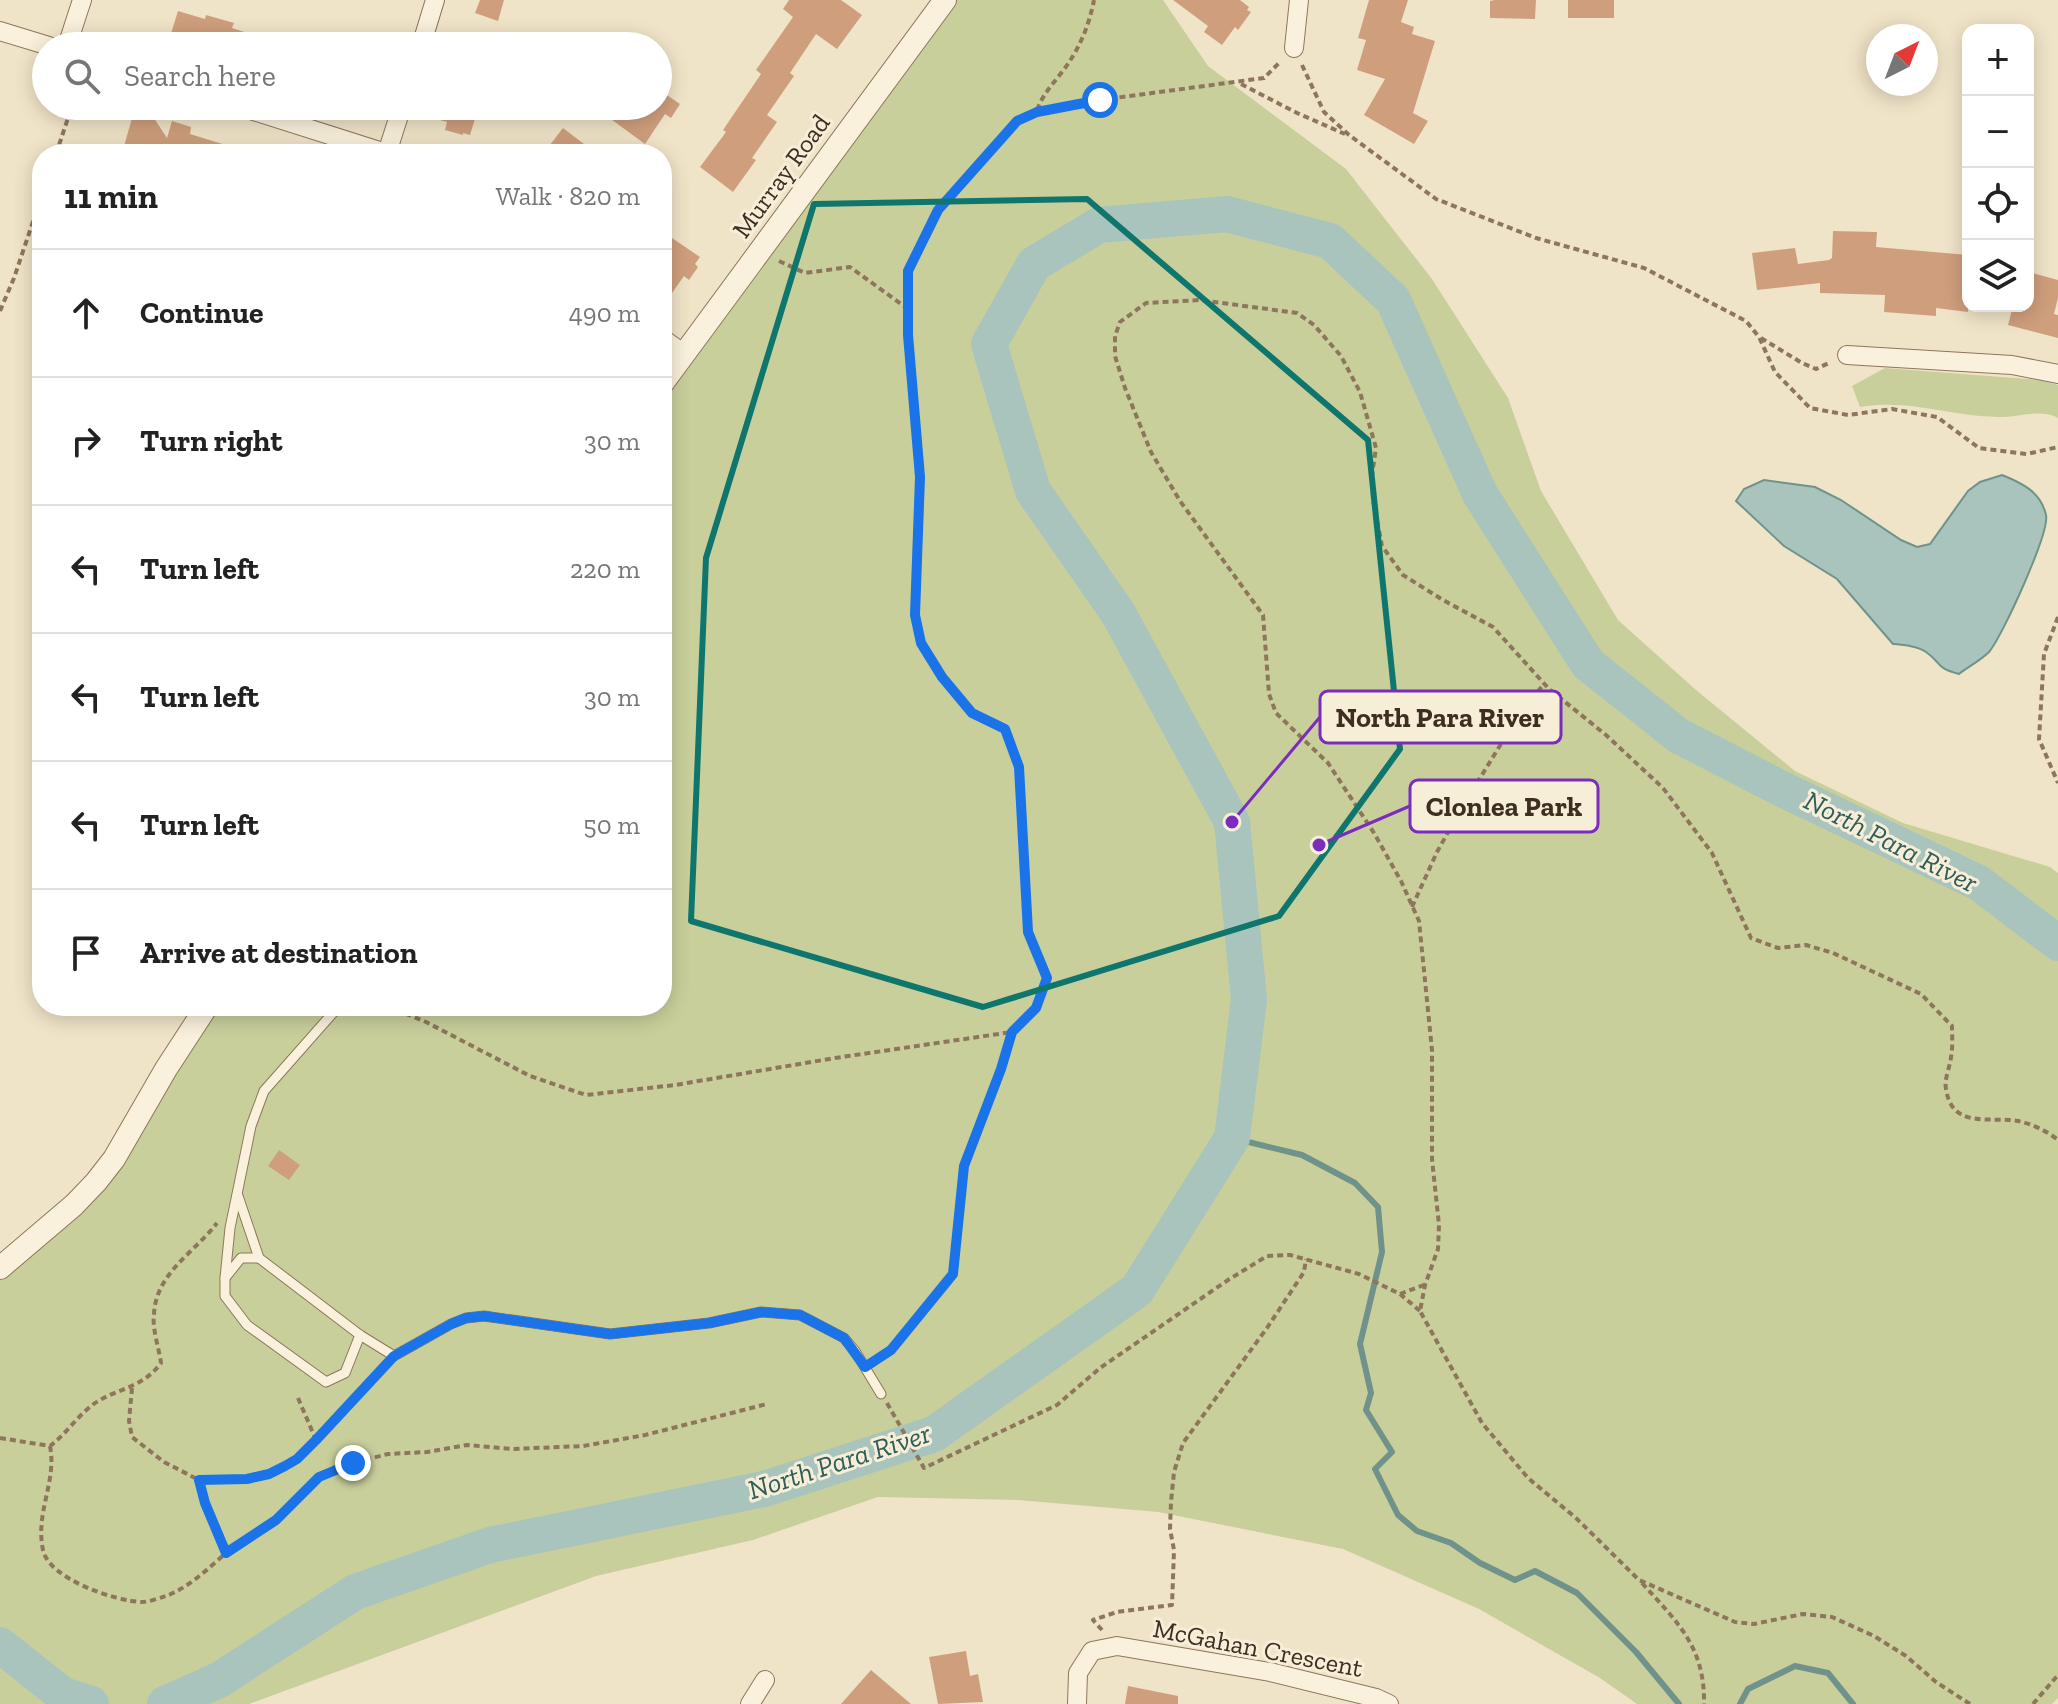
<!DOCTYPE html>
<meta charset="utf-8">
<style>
body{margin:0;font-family:"Zilla Slab",serif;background:#f6f6f6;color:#222}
.controls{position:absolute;right:24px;top:24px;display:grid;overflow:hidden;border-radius:16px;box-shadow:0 4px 20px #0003}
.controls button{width:72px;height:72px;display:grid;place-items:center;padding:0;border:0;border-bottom:2px solid #e0e0e0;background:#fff;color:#222;font:40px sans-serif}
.compass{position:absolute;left:1866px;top:24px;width:72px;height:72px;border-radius:50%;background:#fff;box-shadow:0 4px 20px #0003;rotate:42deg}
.stop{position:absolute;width:24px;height:24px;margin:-18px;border:6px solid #1a73e8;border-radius:50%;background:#fff}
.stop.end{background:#1a73e8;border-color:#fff;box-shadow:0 2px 8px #0008}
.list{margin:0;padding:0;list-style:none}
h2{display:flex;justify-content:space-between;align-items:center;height:104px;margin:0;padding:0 32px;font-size:34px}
h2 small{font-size:26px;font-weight:400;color:#767676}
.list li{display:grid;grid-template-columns:52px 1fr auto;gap:24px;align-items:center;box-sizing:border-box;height:128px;padding:0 32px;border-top:2px solid #e0e0e0}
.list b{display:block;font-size:30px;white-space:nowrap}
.list em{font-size:26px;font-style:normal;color:#767676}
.icon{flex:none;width:44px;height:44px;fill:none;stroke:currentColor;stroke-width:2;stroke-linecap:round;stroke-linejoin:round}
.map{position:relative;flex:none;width:2058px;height:1704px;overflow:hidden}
.search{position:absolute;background:#fff;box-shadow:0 4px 20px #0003;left:32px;top:32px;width:640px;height:88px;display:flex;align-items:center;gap:20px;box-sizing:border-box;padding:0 28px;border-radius:44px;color:#767676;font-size:30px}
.panel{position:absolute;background:#fff;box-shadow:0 4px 20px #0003;left:32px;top:144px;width:640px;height:872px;border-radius:32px}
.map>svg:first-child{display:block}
.green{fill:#c9cf9b}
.water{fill:#a9c4bc;stroke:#6f938a;stroke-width:2}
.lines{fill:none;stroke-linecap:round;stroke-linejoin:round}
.stream{stroke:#6f938a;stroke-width:6}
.river{stroke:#a9c4bc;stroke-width:36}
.building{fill:#cf9f7d}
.service-casing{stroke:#8d765c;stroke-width:11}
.minor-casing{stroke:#8d765c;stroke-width:20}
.tertiary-casing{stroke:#8d765c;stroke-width:24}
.path{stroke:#8d765c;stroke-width:4;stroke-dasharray:6 4;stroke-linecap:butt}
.service{stroke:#faf1dc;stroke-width:9}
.minor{stroke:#faf1dc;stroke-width:18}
.tertiary{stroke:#faf1dc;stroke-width:22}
.route{stroke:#1a73e8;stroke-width:10}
.marked{fill:none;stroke:#0f766e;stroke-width:6;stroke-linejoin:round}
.labels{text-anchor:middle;stroke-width:6;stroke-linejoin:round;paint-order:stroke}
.street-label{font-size:26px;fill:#3d2e20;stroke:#f7eed8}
.water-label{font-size:28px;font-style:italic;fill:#2f5d5a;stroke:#f7eed8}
.leader{fill:none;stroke:#7b2cbf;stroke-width:3}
.callout-dot{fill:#7b2cbf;stroke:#f7eed8;stroke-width:3}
.callout{fill:#f7eed8;stroke:#7b2cbf;stroke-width:3}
.callout-label{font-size:28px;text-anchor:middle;font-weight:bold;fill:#3d2e20}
</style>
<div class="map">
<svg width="2058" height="1704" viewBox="0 0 2058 1704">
<rect width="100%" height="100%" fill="#f0e4c8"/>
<g class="green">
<path d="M 944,0 L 1163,0 L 1208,66 L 1346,169 L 1432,279 L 1508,398 L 1541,491 L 1618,620 L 1696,690 L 1795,771 L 1903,823 L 2050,867 L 2058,873 L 2058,1698 L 2052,1704 L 1637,1704 L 1600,1678 L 1479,1609 L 1343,1549 L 1158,1512 L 1018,1500 L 878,1497 L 753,1540 L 596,1576 L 249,1704 L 0,1704 L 0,1268 L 74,1205 L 207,1006 L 662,1006 L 662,386 Z"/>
<path d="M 1885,368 L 2040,380 L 2058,385 L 2058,418 C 2041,408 2016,418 1997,417 C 1948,416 1910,399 1860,407 L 1852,386 Z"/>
</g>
<path class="water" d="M 2002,475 C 2022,483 2041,492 2046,515 C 2050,532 2002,637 1989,652 C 1981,660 1968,667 1959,674 C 1935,668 1942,663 1926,652 C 1917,646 1904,645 1893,644 L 1837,579 L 1784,546 L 1736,501 L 1744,489 L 1764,480 L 1815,487 L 1841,500 L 1901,540 L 1917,547 L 1930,544 L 1968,491 L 1980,482 Z"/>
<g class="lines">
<g class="stream">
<path d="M 1232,1138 L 1302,1155 L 1355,1183 L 1378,1207 L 1382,1252 L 1360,1344 L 1371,1393 L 1366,1410 L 1392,1452 L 1375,1469 L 1398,1515 L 1417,1531 L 1451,1543 L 1480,1563 L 1515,1580 L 1535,1571 L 1577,1593 L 1636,1652 L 1679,1704"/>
<path d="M 1740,1704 L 1748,1689 L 1795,1666 L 1828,1673 L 1853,1704"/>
</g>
<g class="river">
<path d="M 0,1645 L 63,1695 L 91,1704"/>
<path d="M 165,1704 L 219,1680 L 355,1592 L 490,1545 L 764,1489 L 934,1434 L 1137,1290 L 1232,1138 L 1249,999 L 1232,822 L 1118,613 L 1033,491 L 989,344 L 1034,264 L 1099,225 L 1227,214 L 1330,241 L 1393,300 L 1480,494 L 1588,664 L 1679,736 L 1784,790 L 1979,883 L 2058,943"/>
</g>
</g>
<g class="building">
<path d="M 480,0 L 504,0 L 498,21 L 475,13 Z"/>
<path d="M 789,0 L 841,0 L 862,15 L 837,49 L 816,34 L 790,73 L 794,76 L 767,115 L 777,122 L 752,158 L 756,160 L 733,192 L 700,167 L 726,132 L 723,130 L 761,74 L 756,70 L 793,17 L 783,9 Z"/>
<path d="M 1173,0 L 1240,0 L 1249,7 L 1247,10 L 1251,12 L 1238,30 L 1235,27 L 1222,45 L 1204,32 L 1208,26 Z"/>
<path d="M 1369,0 L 1408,0 L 1401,22 L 1414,27 L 1412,34 L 1435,41 L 1413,113 L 1428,121 L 1414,144 L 1364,115 L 1385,79 L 1357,70 L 1366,40 L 1358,38 Z"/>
<path d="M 1495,0 L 1536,0 L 1535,19 L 1490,18 L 1490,1 Z"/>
<rect x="1568" y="0" width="46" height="18"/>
<path d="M 178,11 L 205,19 L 206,15 L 234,23 L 232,28 L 276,42 L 276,46 L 188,46 L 169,40 Z"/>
<path d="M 658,89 L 680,104 L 671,118 L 665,114 L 645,144 L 593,106 L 658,106 Z"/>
<path d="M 414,106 L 479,106 L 470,135 L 463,133 L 463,135 L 445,130 L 447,122 L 413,112 Z"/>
<path d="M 135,108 L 150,112 L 167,138 L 172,121 L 191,127 L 190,134 L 242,150 L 242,154 L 156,154 L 124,146 Z"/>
<path d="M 563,128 L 597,154 L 543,154 Z"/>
<path d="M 1833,231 L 1877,232 L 1876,247 L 1968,255 L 1968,312 L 1936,308 L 1936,316 L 1884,312 L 1885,295 L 1820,293 L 1820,283 L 1757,290 L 1752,253 L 1795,248 L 1798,264 L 1829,260 L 1832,258 Z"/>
<path d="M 672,238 L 700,257 L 695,264 L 698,267 L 689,280 L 684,276 L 662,307 L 662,252 Z"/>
<path d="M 2028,272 L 2058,280 L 2058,298 L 2054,314 L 2058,315 L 2058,338 L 2008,325 L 2013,306 L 2028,306 Z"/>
<path d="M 279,1150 L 300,1165 L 289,1180 L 268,1166 Z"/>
<path d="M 966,1651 L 970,1676 L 978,1674 L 983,1702 L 938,1704 L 929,1657 Z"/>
<path d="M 871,1670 L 911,1704 L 841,1704 Z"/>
<path d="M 1128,1686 L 1178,1696 L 1178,1704 L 1125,1704 Z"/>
</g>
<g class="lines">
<g class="service-casing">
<g id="service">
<path d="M 238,1196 L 259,1258 L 360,1335 L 394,1356 L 451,1324 L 466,1318 L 484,1316 L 610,1334 L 709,1323 L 761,1312 L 800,1315 L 844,1338 L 855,1351 L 881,1394"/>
<path d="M 259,1258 L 241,1258 L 225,1278 L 225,1296 L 247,1325 L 326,1382 L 345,1373 L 360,1335"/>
<path d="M 225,1278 L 230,1228 L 251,1126 L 264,1091 L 339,1006"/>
</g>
</g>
<g class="minor-casing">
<g id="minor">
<path d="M 0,31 L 49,46"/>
<path d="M 67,46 L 82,0"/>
<path d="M 421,46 L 435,0"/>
<path d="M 1294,48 L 1299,0"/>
<path d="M 238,106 L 389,154"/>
<path d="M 387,153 L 402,106"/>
<path d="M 662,338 L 684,354"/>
<path d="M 1847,355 L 2012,365 L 2058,374"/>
<path d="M 750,1704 L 765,1680"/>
<path d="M 1077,1704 L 1078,1673 L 1092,1651 L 1117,1646 L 1270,1672 L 1376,1698 L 1389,1704"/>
</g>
</g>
<g class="tertiary-casing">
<g id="tertiary">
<path d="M 662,384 L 945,0"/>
<path d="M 0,1268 L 74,1205 L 96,1182 L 114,1159 L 166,1069 L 207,1006"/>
</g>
</g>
<g class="path">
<path d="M 1302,65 L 1324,112 L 1349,135 L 1436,199 L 1536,238 L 1644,268 L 1746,321 L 1759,337 L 1775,372 L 1810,408 L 1848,415 L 1892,409 L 1937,417 L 1979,448 L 2027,454 L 2058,447"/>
<path d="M 1241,84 L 1297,113 L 1345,134"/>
<path d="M 1037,110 C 1043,94 1052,85 1062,72 C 1079,50 1089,26 1094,0"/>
<path d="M 56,154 L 72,106"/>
<path d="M 779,261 L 805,273 L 850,267 L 908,309"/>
<path d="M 0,311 L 14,278 L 42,195"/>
<path d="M 1761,338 L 1802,363 L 1816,369 L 1831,362"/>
<path d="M 2058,617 L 2044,654 L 2039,739 L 2058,783"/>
<path d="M 1412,907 L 1437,852 L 1461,809 L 1520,713 L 1544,684"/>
<path d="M 387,1006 L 426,1022 L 530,1076 L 586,1095 L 675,1085 L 835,1058 L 1012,1032 L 1036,1008 L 1047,978 L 1028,932 L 1019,767 L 1005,729 L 972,713 L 942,677 L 921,643 L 915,615 L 920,477 L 908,335 L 908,271 L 938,210 L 1017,121 L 1037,112 L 1100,100 L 1264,78 L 1281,61"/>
<path d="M 1400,1294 L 1424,1285"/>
<path d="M 877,1360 L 905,1334 L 953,1274 L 964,1166 L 1001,1069 L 1012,1032"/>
<path d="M 132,1388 L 129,1421 L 132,1437 L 164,1462 L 199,1480 L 247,1479 L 269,1474 L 297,1459 L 385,1366"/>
<path d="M 298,1398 L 316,1440"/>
<path d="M 887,1403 L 924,1468 L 1057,1405 L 1100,1368 L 1228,1280 L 1267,1256 L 1290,1255 L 1359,1274 L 1400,1294 L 1420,1311"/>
<path d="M 0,1438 L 50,1446 C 66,1434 76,1418 91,1406 C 114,1388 141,1390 161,1363 C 159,1348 152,1329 154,1314 C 156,1273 194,1253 217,1223"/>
<path d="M 50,1446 C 57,1482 35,1512 43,1550 C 49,1579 115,1601 142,1602 C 149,1602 159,1598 166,1596 C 188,1588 209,1568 226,1553 L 205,1503 L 199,1480"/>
<path d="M 226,1553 L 276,1520 L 319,1477 L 353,1463 L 388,1454 L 427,1452 L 467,1445 L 512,1449 L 583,1446 L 645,1435 L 767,1404"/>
<path d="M 1642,1583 C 1678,1623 1705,1647 1704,1704"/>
<path d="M 1102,1630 L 1093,1620 L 1117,1612 L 1172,1605 L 1174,1550 L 1170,1529 L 1171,1502 L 1174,1472 L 1183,1443 L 1267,1328 L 1304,1272 L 1306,1259"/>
<path d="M 1970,1704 L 1936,1682 L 1906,1656 L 1874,1636 L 1832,1617 L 1803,1614 L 1754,1624 L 1735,1622 L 1639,1580 L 1576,1518 L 1528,1478 L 1482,1423 L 1420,1311 L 1425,1285 L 1438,1249 L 1439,1225 L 1432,1159 L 1432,1050 L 1419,921 L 1401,881 L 1374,833 L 1328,763 L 1276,713 L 1269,694 L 1263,615 L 1180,501 L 1151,452 L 1125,388 L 1115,356 L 1115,336 L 1120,322 L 1146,303 L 1200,300 L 1297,313 L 1314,325 L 1341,356 L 1360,392 L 1376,448 L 1372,475 L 1373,500 L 1382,546 L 1403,575 L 1443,600 L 1493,627 L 1549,689 L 1606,735 L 1663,788 L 1712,853 L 1751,938 L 1778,948 L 1806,945 L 1833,953 L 1921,994 L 1952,1026 C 1952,1036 1953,1047 1951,1057 C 1950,1067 1944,1079 1946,1089 C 1952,1130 1991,1116 2018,1121 C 2032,1124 2047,1131 2058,1140"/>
<path d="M 2033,1704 L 2058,1675"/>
</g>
<use href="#service" class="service"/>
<use href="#minor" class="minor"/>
<use href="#tertiary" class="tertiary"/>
</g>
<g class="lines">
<path class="route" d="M 353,1463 L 319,1477 L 276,1520 L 226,1553 L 205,1503 L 199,1480 L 247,1479 L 269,1474 L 285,1466 L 297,1459 L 316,1440 L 394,1356 L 451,1324 L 466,1318 L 484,1316 L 610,1334 L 709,1323 L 761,1312 L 800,1315 L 844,1338 L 865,1367 L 891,1350 L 953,1274 L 964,1166 L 1001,1069 L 1012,1032 L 1036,1008 L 1047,978 L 1028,932 L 1019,767 L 1005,729 L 972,713 L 942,677 L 921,643 L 915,615 L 920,477 L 908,335 L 908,271 L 938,210 L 1017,121 L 1037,112 L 1100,100"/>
</g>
<path class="marked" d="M 1087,199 L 1368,440 L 1400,749 L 1279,916 L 983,1007 L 691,921 L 706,558 L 814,204 Z"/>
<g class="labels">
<g class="street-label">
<text transform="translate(781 176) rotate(-54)" y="9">Murray Road</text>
<text transform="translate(1258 1648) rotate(11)" y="9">McGahan Crescent</text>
</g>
<g class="water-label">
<text transform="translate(1891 841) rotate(27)" y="10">North Para River</text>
<text transform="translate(839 1461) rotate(-18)" y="10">North Para River</text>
</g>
</g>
<path class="leader" d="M1232 822L1320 717M1319 845L1410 806"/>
<g class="callout-dot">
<circle cx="1232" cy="822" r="8"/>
<circle cx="1319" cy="845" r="8"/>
</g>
<g class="callout">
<rect x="1320" y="691" width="241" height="52" rx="8"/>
<rect x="1410" y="780" width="188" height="52" rx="8"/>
</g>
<g class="callout-label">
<text x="1440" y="727">North Para River</text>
<text x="1504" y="816">Clonlea Park</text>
</g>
</svg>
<div class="controls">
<button>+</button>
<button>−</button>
<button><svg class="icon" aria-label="locate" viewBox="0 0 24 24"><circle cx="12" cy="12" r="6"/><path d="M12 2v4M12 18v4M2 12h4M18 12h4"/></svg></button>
<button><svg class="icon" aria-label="layers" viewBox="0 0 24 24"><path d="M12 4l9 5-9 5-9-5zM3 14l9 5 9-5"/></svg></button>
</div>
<svg class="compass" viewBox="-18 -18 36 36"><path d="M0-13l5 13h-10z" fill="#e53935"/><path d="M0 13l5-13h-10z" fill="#767676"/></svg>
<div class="stop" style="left:1100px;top:100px"></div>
<div class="stop end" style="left:353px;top:1463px"></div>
<div class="search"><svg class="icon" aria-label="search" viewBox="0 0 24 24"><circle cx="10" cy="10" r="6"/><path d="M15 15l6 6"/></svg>Search here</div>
<section class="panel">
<h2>11 min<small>Walk · 820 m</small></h2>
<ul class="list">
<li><svg class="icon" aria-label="ahead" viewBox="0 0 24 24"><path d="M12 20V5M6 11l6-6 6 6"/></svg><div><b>Continue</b></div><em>490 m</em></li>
<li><svg class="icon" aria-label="right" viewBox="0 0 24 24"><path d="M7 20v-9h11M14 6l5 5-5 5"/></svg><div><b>Turn right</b></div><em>30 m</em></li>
<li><svg class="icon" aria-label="left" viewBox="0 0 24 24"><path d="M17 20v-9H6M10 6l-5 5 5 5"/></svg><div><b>Turn left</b></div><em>220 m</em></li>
<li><svg class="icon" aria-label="left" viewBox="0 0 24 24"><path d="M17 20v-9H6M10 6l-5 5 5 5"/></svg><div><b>Turn left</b></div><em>30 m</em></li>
<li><svg class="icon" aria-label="left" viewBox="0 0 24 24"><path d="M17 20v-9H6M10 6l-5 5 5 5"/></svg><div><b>Turn left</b></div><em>50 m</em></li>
<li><svg class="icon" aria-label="arrive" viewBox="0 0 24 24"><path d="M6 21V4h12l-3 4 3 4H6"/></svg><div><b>Arrive at destination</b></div></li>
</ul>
</section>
</div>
